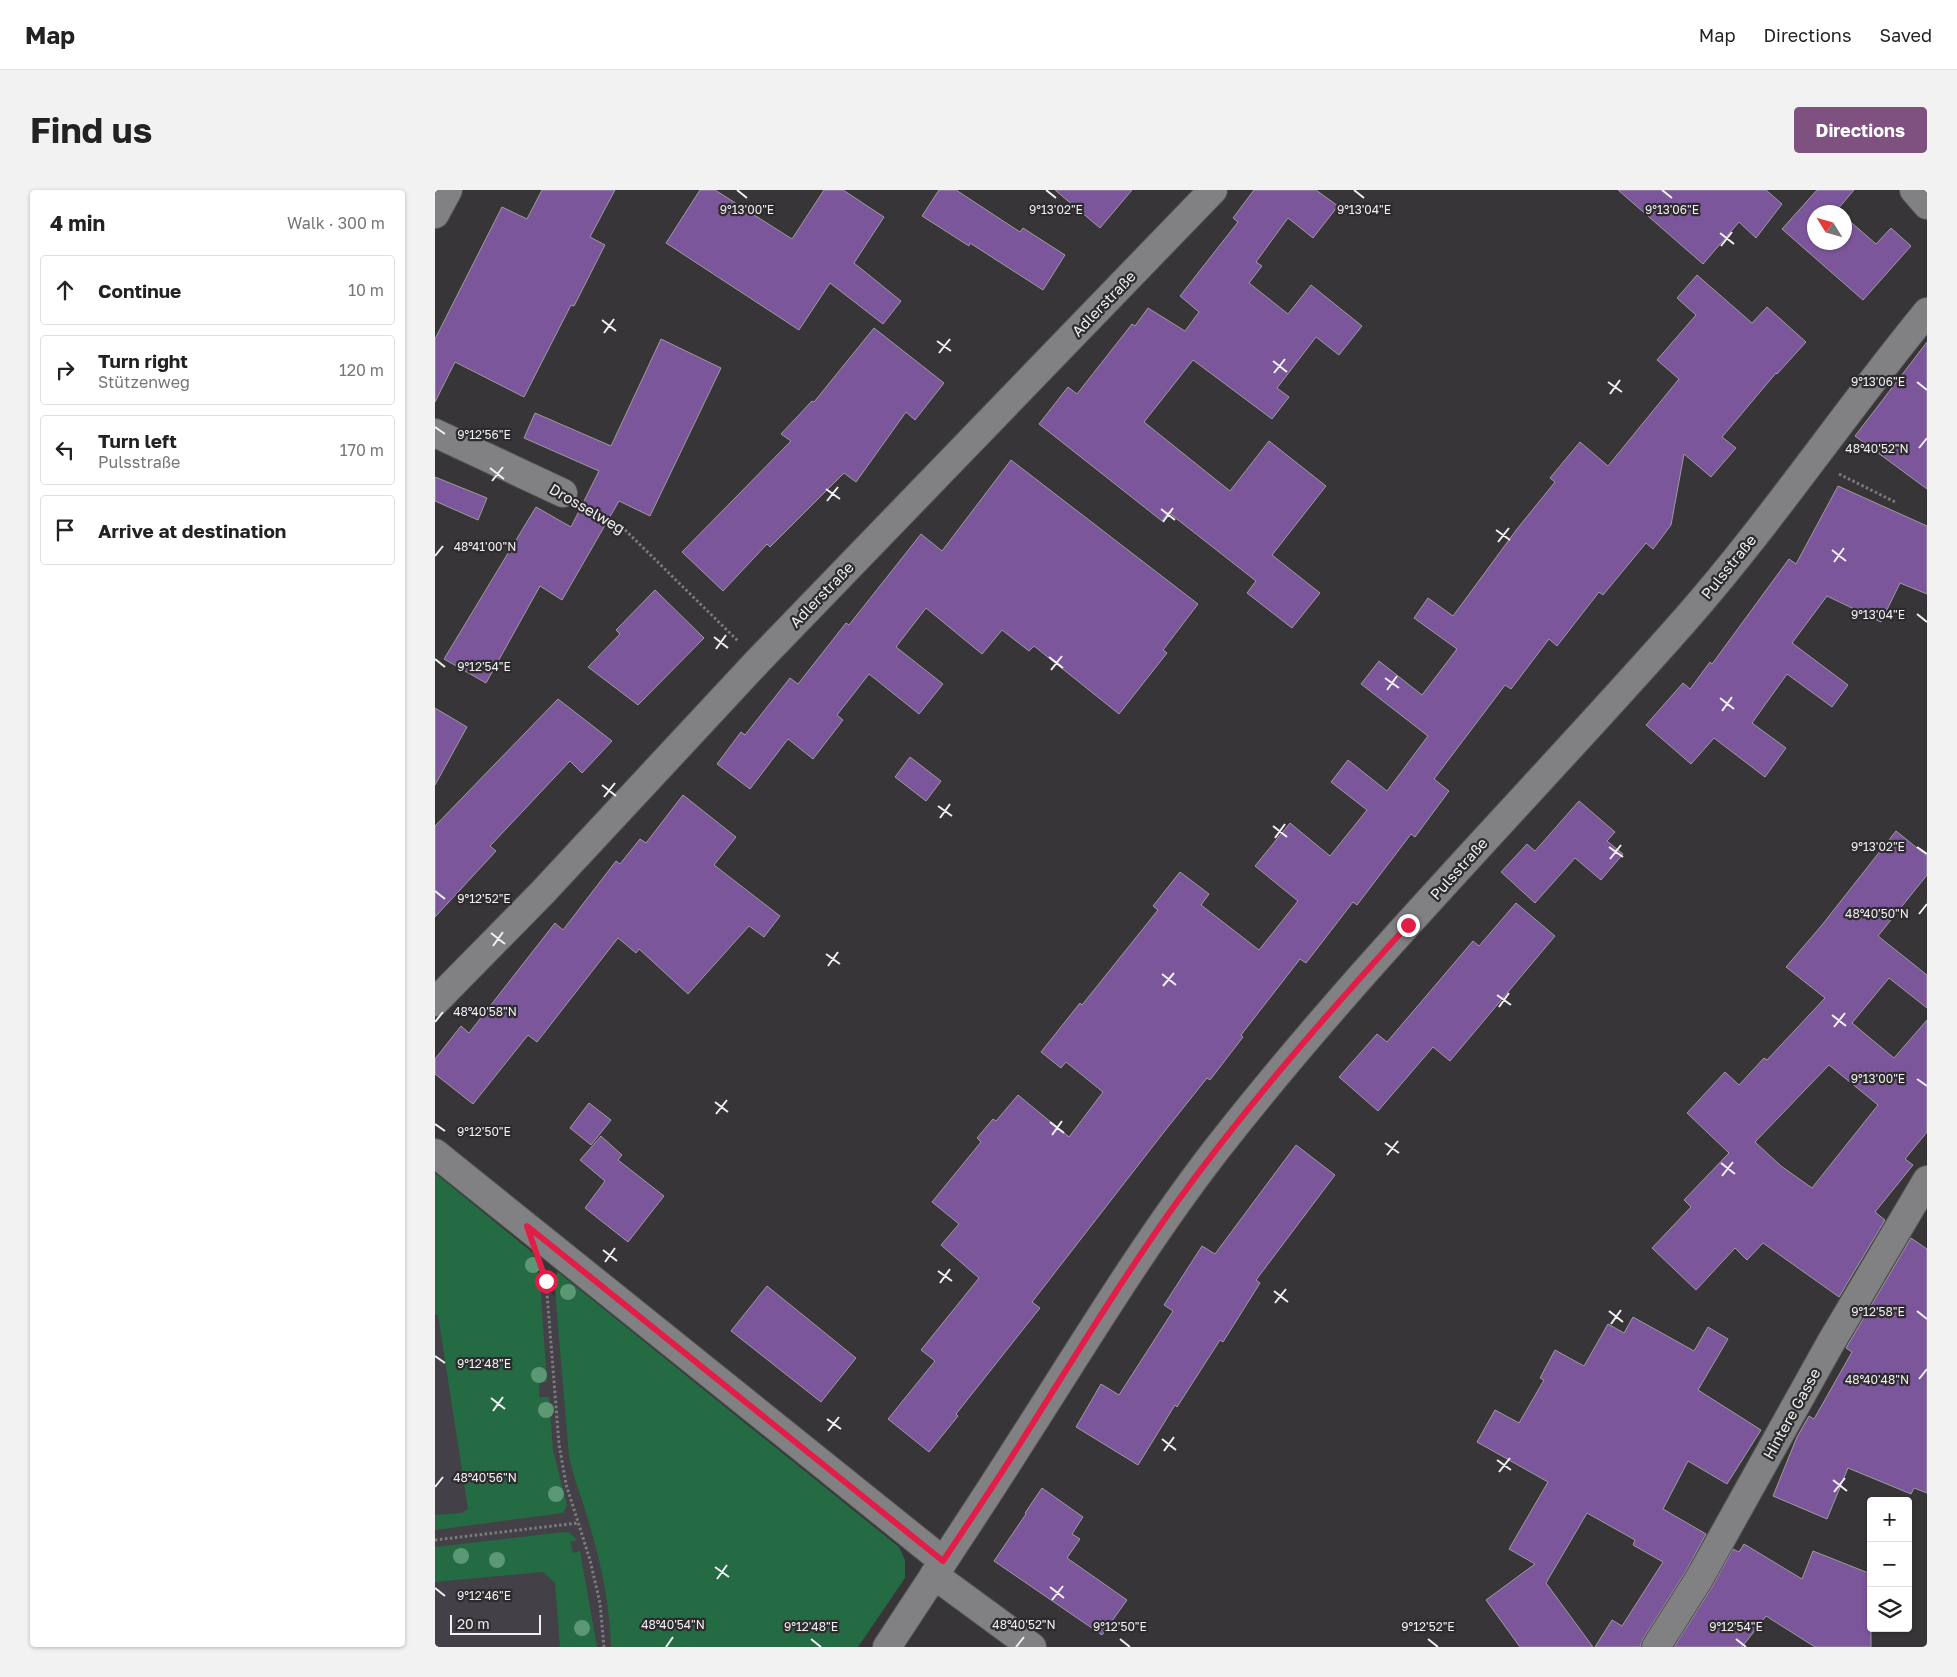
<!DOCTYPE html>
<meta charset="utf-8">
<style>
body{margin:0;font-family:"Golos Text",sans-serif;background:#f2f2f2;color:#222}
.controls{position:absolute;right:15px;bottom:15px;display:grid;overflow:hidden;border-radius:5px;box-shadow:0 1px 4px #0004}
.controls button{width:45px;height:45px;display:grid;place-items:center;padding:0;border:0;border-bottom:1px solid #e0e0e0;background:#fff;color:#222;font:25px sans-serif}
.compass{position:absolute;left:1372px;top:15px;width:45px;height:45px;border-radius:50%;background:#fff;box-shadow:0 1px 4px #0004;rotate:307deg}
.scale{position:absolute;left:15px;bottom:12px;width:91px;box-sizing:border-box;padding-left:5px;border:2px solid #f0eff1;border-top:0;font-size:14px;line-height:18px;white-space:nowrap;color:#f0eff1;-webkit-text-stroke:4px #2d2b2e;paint-order:stroke}
.stop{position:absolute;width:15px;height:15px;margin:-11px;border:4px solid #e11d48;border-radius:50%;background:#fff}
.stop.end{background:#e11d48;border-color:#fff;box-shadow:0 1px 5px #0008}
.list{margin:0;padding:0;list-style:none}
h2{display:flex;justify-content:space-between;align-items:center;height:65px;margin:0;padding:0 20px;font-size:21px}
h2 small{font-size:16px;font-weight:400;color:#767676}
.list li{display:grid;grid-template-columns:32px 1fr auto;gap:15px;align-items:center;box-sizing:border-box;height:70px;margin:0 10px 10px;padding:0 10px;border:1px solid #e0e0e0;border-radius:5px}
.list b{display:block;font-size:19px;white-space:nowrap}
.list p{margin:0;font-size:16px;white-space:nowrap;color:#767676}
.list em{font-size:16px;font-style:normal;color:#767676}
.icon{flex:none;width:28px;height:28px;fill:none;stroke:currentColor;stroke-width:2;stroke-linecap:round;stroke-linejoin:round}
.map{position:relative;flex:none;width:1492px;height:1457px;overflow:hidden;border-radius:5px}
header{display:flex;align-items:center;gap:30px;box-sizing:border-box;height:70px;padding:0 25px;background:#fff;border-bottom:1px solid #e0e0e0}
header strong{font-size:24px}
nav{display:flex;gap:28px;margin-inline-start:auto;font-size:18px}
.intro{display:flex;align-items:center;justify-content:space-between;box-sizing:border-box;height:120px;padding:0 30px}
h1{margin:0;font-size:35px}
.button{padding:12px 22px;border-radius:5px;background:#7e5181;color:#fff;font-size:18px;font-weight:700}
main{display:flex;gap:30px;padding:0 30px}
aside{flex:1;background:#fff;border-radius:5px;box-shadow:0 1px 4px #0004}
.map>svg:first-child{display:block}
.built{fill:#444047}
.green{fill:#246a42}
.building{fill:#7c569a;stroke:#9d9b9e;fill-rule:evenodd}
.lines{fill:none;stroke-linecap:round;stroke-linejoin:round}
.street-casing{stroke:#555456;stroke-width:30}
.secondary-casing{stroke:#555456;stroke-width:30}
.path{stroke:#7b7a7c;stroke-width:3;stroke-dasharray:2.5 2.5;stroke-linecap:butt}
.street{stroke:#818083;stroke-width:28}
.secondary{stroke:#818083;stroke-width:28}
.tree{fill:#5c9874}
.route{stroke:#e11d48;stroke-width:6}
.ticks{fill:none;stroke:#f0eff1;stroke-width:2}
.labels{text-anchor:middle;stroke-width:4.5;stroke-linejoin:round;paint-order:stroke}
.street-label{font-size:15px;fill:#f0eff1;stroke:#2d2b2e}
.ticks-label{font-size:12px;text-anchor:middle;fill:#f0eff1;stroke:#2d2b2e;stroke-width:4.5;stroke-linejoin:round;paint-order:stroke}
</style>
<header>
<strong>Map</strong>
<nav><a>Map</a><a>Directions</a><a>Saved</a></nav>
</header>
<div class="intro"><h1>Find us</h1><a class="button">Directions</a></div>
<main>
<aside>
<h2>4 min<small>Walk · 300 m</small></h2>
<ul class="list">
<li><svg class="icon" aria-label="ahead" viewBox="0 0 24 24"><path d="M12 20V5M6 11l6-6 6 6"/></svg><div><b>Continue</b></div><em>10 m</em></li>
<li><svg class="icon" aria-label="right" viewBox="0 0 24 24"><path d="M7 20v-9h11M14 6l5 5-5 5"/></svg><div><b>Turn right</b><p>Stützenweg</p></div><em>120 m</em></li>
<li><svg class="icon" aria-label="left" viewBox="0 0 24 24"><path d="M17 20v-9H6M10 6l-5 5 5 5"/></svg><div><b>Turn left</b><p>Pulsstraße</p></div><em>170 m</em></li>
<li><svg class="icon" aria-label="arrive" viewBox="0 0 24 24"><path d="M6 21V4h12l-3 4 3 4H6"/></svg><div><b>Arrive at destination</b></div></li>
</ul>
</aside>
<div class="map">
<svg width="1492" height="1457" viewBox="0 0 1492 1457">
<rect width="100%" height="100%" fill="#373538"/>
<path class="built" d="M 0,1009 L 458,1380 L 407,1457 L 0,1457 Z"/>
<g class="green">
<path d="M 0,983 L 98,1063 L 105,1092 L 112,1192 L 104,1192 L 104,1207 L 114,1207 L 118,1260 L 132,1316 L 128,1323 L 0,1340 L 0,1325 L 26,1323 L 33,1319 L 3,1125 L 0,1125 Z"/>
<path d="M 123,1082 L 464,1357 L 470,1370 L 470,1388 L 423,1457 L 176,1457 C 175,1421 168,1382 158,1347 C 151,1319 140,1294 134,1266 L 119,1088 Z"/>
<path d="M 129,1342 L 135,1343 L 142,1350 L 135,1352 L 138,1363 L 145,1361 L 162,1457 L 125,1457 L 120,1393 L 108,1382 L 0,1392 L 0,1357 Z"/>
</g>
<g class="building">
<path d="M 107,0 L 180,0 L 155,47 L 170,55 L 139,116 L 136,115 L 89,207 L 20,172 L 0,212 L 0,149 L 67,17 L 92,29 Z"/>
<path d="M 265,0 L 280,0 L 357,49 L 389,0 L 408,0 L 449,27 L 419,73 L 466,111 L 448,134 L 395,93 L 364,140 L 231,53 Z"/>
<path d="M 504,0 L 521,0 L 585,42 L 588,38 L 630,65 L 608,100 L 535,53 L 534,56 L 487,26 Z"/>
<path d="M 620,0 L 697,0 L 665,38 Z"/>
<path d="M 819,0 L 881,0 L 903,16 L 878,48 L 853,28 L 821,72 L 827,76 L 814,93 L 853,124 L 876,95 L 927,136 L 904,165 L 881,147 L 842,198 L 854,207 L 837,229 L 758,170 L 709,232 L 795,301 L 834,251 L 891,296 L 837,365 L 885,403 L 857,438 L 812,403 L 821,391 L 733,322 L 727,331 L 604,234 L 633,197 L 642,204 L 697,134 L 700,136 L 713,118 L 750,141 L 764,122 L 745,106 L 803,32 L 798,28 Z"/>
<path d="M 1183,0 L 1331,0 L 1347,14 L 1321,48 L 1304,32 L 1268,74 Z"/>
<path d="M 1382,0 L 1419,0 L 1402,20 L 1404,22 L 1380,22 L 1380,52 L 1410,52 L 1410,27 L 1441,54 L 1456,38 L 1476,56 L 1428,110 L 1347,39 Z"/>
<path d="M 1262,85 L 1317,133 L 1332,117 L 1371,152 L 1342,184 L 1341,183 L 1287,247 L 1301,258 L 1276,287 L 1249,264 L 1236,335 L 1218,359 L 1211,353 L 1168,405 L 1164,402 L 1122,456 L 1114,449 L 1076,499 L 1070,495 L 999,589 L 1014,601 L 980,647 L 976,644 L 922,715 L 918,712 L 871,773 L 865,769 L 806,845 L 808,847 L 775,890 L 772,888 L 725,947 L 597,1112 L 605,1118 L 521,1224 L 523,1226 L 494,1262 L 453,1229 L 500,1171 L 486,1160 L 544,1088 L 506,1055 L 524,1034 L 497,1012 L 546,952 L 542,948 L 558,929 L 561,931 L 583,905 L 634,947 L 668,902 L 631,872 L 626,878 L 606,862 L 645,813 L 647,815 L 723,720 L 718,716 L 745,682 L 774,704 L 766,715 L 824,760 L 863,711 L 820,676 L 855,633 L 895,666 L 932,620 L 896,592 L 913,570 L 952,601 L 993,546 L 926,494 L 944,471 L 987,505 L 1022,459 L 979,428 L 993,408 L 1018,426 L 1082,339 L 1120,292 L 1115,288 L 1145,252 L 1173,276 L 1244,189 L 1222,170 L 1261,125 L 1242,108 Z"/>
<path d="M 439,138 L 509,193 L 480,230 L 471,222 L 421,292 L 409,283 L 335,357 L 332,354 L 288,401 L 247,362 L 356,251 L 346,244 L 377,211 L 379,212 Z"/>
<path d="M 226,149 L 286,178 L 215,326 L 184,311 L 127,410 L 105,396 L 51,493 L 9,469 L 101,317 L 136,337 L 164,281 L 89,248 L 100,223 L 176,256 Z"/>
<path d="M 1492,152 L 1492,299 L 1420,246 Z"/>
<path d="M 576,270 L 763,414 L 728,460 L 732,463 L 684,524 L 599,456 L 594,461 L 567,440 L 547,464 L 491,418 L 461,457 L 508,494 L 484,524 L 434,484 L 402,525 L 408,530 L 378,569 L 353,549 L 315,599 L 282,574 L 306,542 L 310,545 L 355,488 L 363,494 L 411,433 L 414,435 L 486,344 L 507,361 Z"/>
<path d="M 0,287 L 52,308 L 43,330 L 0,311 Z"/>
<path d="M 1403,296 L 1492,336 L 1492,404 L 1465,393 L 1446,432 L 1392,406 L 1357,453 L 1413,495 L 1397,517 L 1352,484 L 1317,533 L 1351,558 L 1330,587 L 1279,548 L 1256,574 L 1211,535 L 1248,493 L 1255,499 L 1275,472 L 1277,474 L 1354,369 L 1361,374 Z"/>
<path d="M 220,400 L 269,448 L 203,515 L 153,477 L 185,444 L 181,440 Z"/>
<path d="M 123,509 L 177,551 L 147,583 L 135,571 L 55,656 L 61,661 L 0,727 L 0,636 Z"/>
<path d="M 0,518 L 32,537 L 0,595 Z"/>
<path d="M 475,567 L 506,591 L 491,611 L 460,587 Z"/>
<path d="M 248,605 L 301,647 L 279,675 L 345,726 L 329,747 L 314,736 L 253,804 L 204,759 L 201,763 L 183,748 L 102,852 L 93,845 L 38,914 L 0,884 L 0,869 L 26,836 L 34,843 L 120,733 L 128,740 L 181,671 L 185,674 L 205,649 L 211,653 Z"/>
<path d="M 1144,611 L 1180,642 L 1172,651 L 1188,664 L 1166,690 L 1140,668 L 1100,713 L 1066,682 L 1092,654 L 1100,661 Z"/>
<path d="M 1461,641 L 1492,666 L 1492,685 L 1443,746 L 1492,785 L 1492,818 L 1454,788 L 1417,833 L 1459,868 L 1492,830 L 1492,942 L 1470,969 L 1478,975 L 1440,1022 L 1450,1030 L 1404,1107 L 1328,1053 L 1312,1070 L 1300,1058 L 1261,1100 L 1217,1058 L 1256,1017 L 1249,1010 L 1294,963 L 1252,923 L 1290,882 L 1304,895 L 1329,868 L 1332,870 L 1390,808 L 1351,777 L 1387,735 ZM 1394,875 L 1443,915 L 1377,998 L 1346,976 L 1320,952 Z"/>
<path d="M 1081,713 L 1120,746 L 1015,871 L 998,857 L 943,921 L 904,887 L 942,844 L 952,852 L 1038,751 L 1044,756 Z"/>
<path d="M 154,913 L 176,930 L 156,955 L 135,938 Z"/>
<path d="M 166,946 L 187,965 L 183,970 L 229,1006 L 193,1052 L 150,1018 L 170,991 L 145,970 Z"/>
<path d="M 861,955 L 900,985 L 821,1090 L 825,1093 L 788,1152 L 785,1150 L 742,1217 L 740,1215 L 703,1275 L 641,1237 L 666,1194 L 684,1205 L 738,1121 L 729,1115 L 767,1056 L 780,1064 Z"/>
<path d="M 1476,1048 L 1492,1059 L 1492,1303 L 1479,1298 L 1476,1304 L 1413,1278 L 1392,1329 L 1338,1306 L 1362,1247 L 1374,1226 L 1379,1229 L 1417,1162 L 1411,1158 Z"/>
<path d="M 332,1096 L 421,1168 L 386,1212 L 296,1141 Z"/>
<path d="M 1198,1127 L 1259,1161 L 1273,1137 L 1293,1149 L 1263,1200 L 1326,1240 L 1292,1294 L 1253,1271 L 1228,1319 L 1271,1344 L 1251,1381 L 1208,1449 L 1205,1457 L 1160,1457 L 1177,1430 L 1187,1436 L 1228,1372 L 1198,1355 L 1200,1350 L 1152,1323 L 1111,1393 L 1158,1457 L 1085,1457 L 1051,1410 L 1100,1374 L 1074,1359 L 1113,1292 L 1042,1252 L 1060,1220 L 1084,1233 L 1109,1190 L 1105,1188 L 1120,1160 L 1149,1176 L 1173,1134 L 1189,1143 Z"/>
<path d="M 607,1298 L 648,1327 L 637,1344 L 645,1349 L 632,1368 L 692,1410 L 667,1445 L 559,1371 L 591,1324 L 590,1323 Z"/>
<path d="M 1309,1354 L 1367,1389 L 1378,1361 L 1436,1384 L 1436,1457 L 1380,1457 L 1331,1426 L 1307,1457 L 1239,1457 L 1277,1397 L 1298,1359 L 1304,1362 Z"/>
</g>
<g class="lines">
<g class="street-casing">
<g id="street">
<path d="M 0,24 L 13,0"/>
<path d="M 0,243 L 128,303"/>
<path d="M 0,812 L 108,702 L 323,471 L 778,0"/>
<path d="M 0,963 L 508,1371"/>
<path d="M 499,1385 L 597,1457"/>
<path d="M 452,1457 C 497,1388 543,1320 587,1250 C 650,1152 710,1052 781,960 C 926,774 1094,607 1250,430 C 1336,332 1409,223 1492,122"/>
<path d="M 1221,1457 L 1264,1389 L 1395,1154 L 1492,990"/>
</g>
</g>
<g class="secondary-casing">
<path id="secondary" d="M 1479,0 L 1492,15"/>
</g>
<g class="path">
<path d="M 1404,284 L 1462,313"/>
<path d="M 152,316 L 186,336 L 303,451"/>
<path d="M 111,1091 L 124,1254 L 131,1294 L 155,1370 L 165,1413 L 169,1457"/>
<path d="M 0,1350 L 143,1333"/>
</g>
<use href="#street" class="street"/>
<use href="#secondary" class="secondary"/>
</g>
<g class="tree">
<circle cx="98" cy="1075" r="8"/>
<circle cx="133" cy="1102" r="8"/>
<circle cx="104" cy="1185" r="8"/>
<circle cx="111" cy="1220" r="8"/>
<circle cx="121" cy="1304" r="8"/>
<circle cx="26" cy="1366" r="8"/>
<circle cx="62" cy="1370" r="8"/>
<circle cx="147" cy="1438" r="8"/>
</g>
<g class="lines">
<path class="route" d="M 111,1091 L 92,1036 L 508,1371 C 534,1332 561,1292 586,1252 C 637,1171 686,1090 742,1012 C 812,915 892,824 973,735"/>
</g>
<path class="ticks" d="M 302,0 L 312,8M 611,0 L 621,8M 919,0 L 929,8M 1227,0 L 1237,8M 1285,43 L 1299,54M 1286,56 L 1297,42M 167,130 L 181,141M 169,143 L 179,129M 502,151 L 516,161M 504,163 L 515,149M 838,171 L 852,182M 839,183 L 850,169M 1173,192 L 1187,202M 1482,192 L 1492,200M 1175,204 L 1185,190M 0,237 L 10,244M 1484,258 L 1492,248M 55,278 L 69,289M 57,291 L 68,277M 391,299 L 405,309M 392,311 L 403,297M 726,319 L 740,330M 728,332 L 738,318M 1061,340 L 1075,350M 1063,352 L 1074,338M 1397,360 L 1411,371M 0,366 L 8,356M 1399,372 L 1409,358M 1482,424 L 1492,432M 279,447 L 293,458M 281,459 L 291,445M 614,467 L 628,478M 0,469 L 10,477M 616,480 L 627,466M 950,488 L 964,498M 952,500 L 962,486M 1285,508 L 1299,519M 1287,521 L 1297,507M 167,595 L 181,606M 169,607 L 180,593M 503,616 L 517,626M 505,628 L 515,614M 838,636 L 852,647M 840,648 L 850,634M 1174,657 L 1188,667M 1482,657 L 1492,664M 1175,669 L 1186,655M 0,701 L 10,709M 1484,724 L 1492,714M 56,743 L 70,754M 58,756 L 68,742M 391,764 L 405,774M 393,776 L 403,762M 727,784 L 741,795M 728,796 L 739,783M 1062,805 L 1076,815M 1064,817 L 1074,803M 1397,825 L 1411,836M 0,832 L 8,822M 1399,837 L 1410,823M 1482,889 L 1492,896M 280,912 L 293,922M 281,924 L 292,910M 615,932 L 629,943M 0,934 L 10,941M 617,945 L 627,931M 950,953 L 964,963M 952,965 L 963,951M 1286,973 L 1300,984M 1287,986 L 1298,972M 168,1060 L 182,1071M 170,1072 L 180,1058M 503,1081 L 517,1091M 505,1093 L 515,1079M 839,1101 L 853,1112M 840,1113 L 851,1099M 1174,1121 L 1188,1132M 1482,1121 L 1492,1129M 1176,1134 L 1186,1120M 0,1166 L 10,1173M 1484,1189 L 1492,1179M 56,1208 L 70,1219M 58,1221 L 68,1207M 392,1229 L 406,1239M 393,1241 L 404,1227M 727,1249 L 741,1260M 729,1261 L 739,1247M 1062,1270 L 1076,1280M 1064,1282 L 1075,1268M 1398,1290 L 1412,1301M 0,1297 L 8,1287M 1399,1302 L 1410,1288M 280,1377 L 294,1387M 282,1389 L 292,1375M 615,1397 L 629,1408M 0,1398 L 10,1406M 617,1410 L 628,1396M 376,1449 L 386,1457M 685,1449 L 695,1457M 993,1449 L 1003,1457M 1301,1449 L 1311,1457M 231,1457 L 238,1447M 581,1457 L 589,1447"/>
<g class="labels">
<g class="street-label">
<text transform="translate(669 114) rotate(-46)" y="5">Adlerstraße</text>
<text transform="translate(152 319) rotate(30)" y="5">Drosselweg</text>
<text transform="translate(1294 377) rotate(-51)" y="5">Pulsstraße</text>
<text transform="translate(387 405) rotate(-46)" y="5">Adlerstraße</text>
<text transform="translate(1024 679) rotate(-48)" y="5">Pulsstraße</text>
<text transform="translate(1357 1224) rotate(-61)" y="5">Hintere Gasse</text>
</g>
</g>
<g class="ticks-label">
<text x="312" y="24">9°13'00"E</text>
<text x="621" y="24">9°13'02"E</text>
<text x="929" y="24">9°13'04"E</text>
<text x="1237" y="24">9°13'06"E</text>
<text x="1443" y="196">9°13'06"E</text>
<text x="49" y="249">9°12'56"E</text>
<text x="1442" y="263">48°40'52"N</text>
<text x="50" y="361">48°41'00"N</text>
<text x="1443" y="429">9°13'04"E</text>
<text x="49" y="481">9°12'54"E</text>
<text x="1443" y="661">9°13'02"E</text>
<text x="49" y="713">9°12'52"E</text>
<text x="1442" y="728">48°40'50"N</text>
<text x="50" y="826">48°40'58"N</text>
<text x="1443" y="893">9°13'00"E</text>
<text x="49" y="946">9°12'50"E</text>
<text x="1443" y="1126">9°12'58"E</text>
<text x="49" y="1178">9°12'48"E</text>
<text x="1442" y="1194">48°40'48"N</text>
<text x="50" y="1292">48°40'56"N</text>
<text x="49" y="1410">9°12'46"E</text>
<text x="238" y="1439">48°40'54"N</text>
<text x="589" y="1439">48°40'52"N</text>
<text x="376" y="1441">9°12'48"E</text>
<text x="685" y="1441">9°12'50"E</text>
<text x="993" y="1441">9°12'52"E</text>
<text x="1301" y="1441">9°12'54"E</text>
</g>
</svg>
<div class="controls">
<button>+</button>
<button>−</button>
<button><svg class="icon" aria-label="layers" viewBox="0 0 24 24"><path d="M12 4l9 5-9 5-9-5zM3 14l9 5 9-5"/></svg></button>
</div>
<svg class="compass" viewBox="-18 -18 36 36"><path d="M0-13l5 13h-10z" fill="#e53935"/><path d="M0 13l5-13h-10z" fill="#767676"/></svg>
<div class="scale">20 m</div>
<div class="stop" style="left:111px;top:1091px"></div>
<div class="stop end" style="left:973px;top:735px"></div>
</div>
</main>
